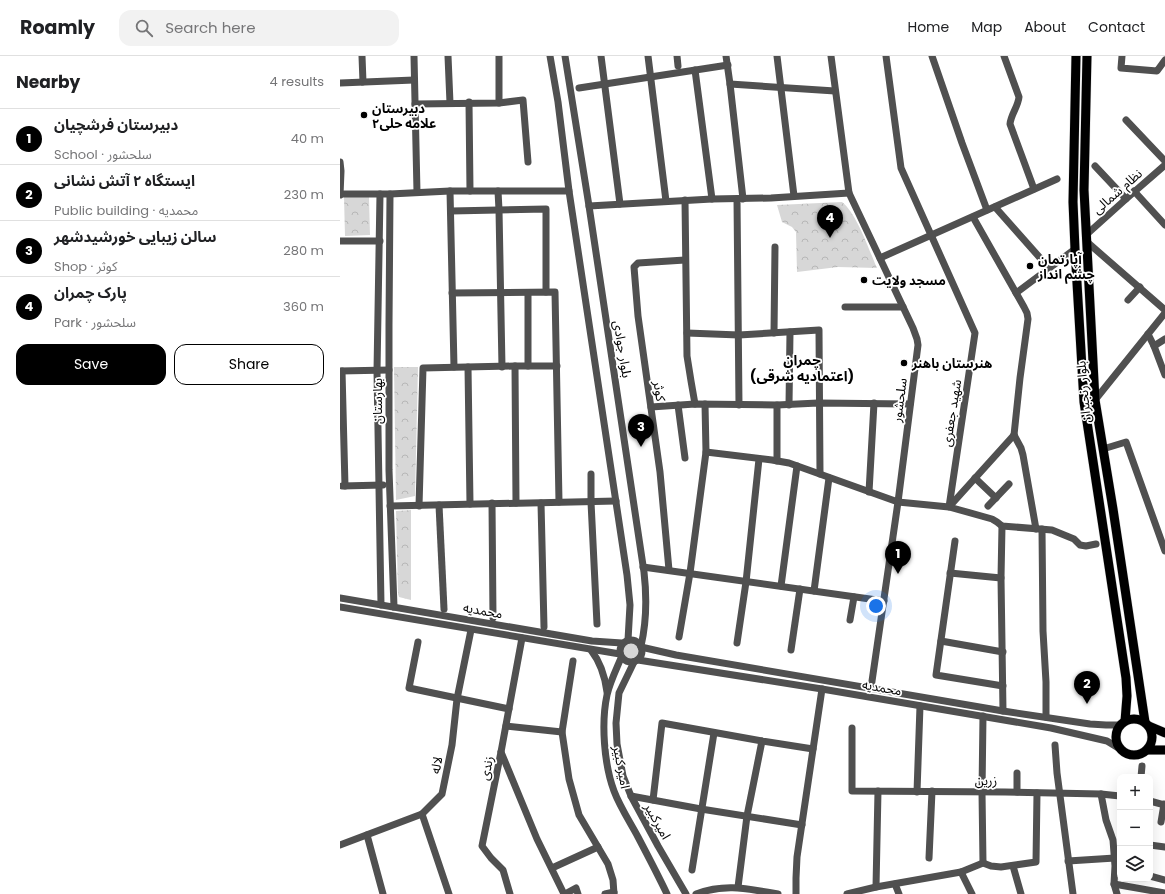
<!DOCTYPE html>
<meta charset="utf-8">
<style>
body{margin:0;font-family:Poppins,"Noto Sans Arabic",sans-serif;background:#f2f2f2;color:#202124}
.controls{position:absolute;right:12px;bottom:12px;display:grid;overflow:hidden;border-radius:8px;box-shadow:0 4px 16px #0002}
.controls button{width:36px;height:36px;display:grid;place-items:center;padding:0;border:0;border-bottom:1px solid #e0e0e0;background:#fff;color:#202124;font:20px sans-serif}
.you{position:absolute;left:536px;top:550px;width:14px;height:14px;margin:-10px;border:3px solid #fff;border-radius:50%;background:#1a73e8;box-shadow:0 0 0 6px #1a73e833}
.badge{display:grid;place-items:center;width:26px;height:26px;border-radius:50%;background:#000;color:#fff;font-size:13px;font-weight:700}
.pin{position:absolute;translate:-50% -33px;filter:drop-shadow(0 1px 2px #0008)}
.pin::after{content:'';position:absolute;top:21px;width:14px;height:12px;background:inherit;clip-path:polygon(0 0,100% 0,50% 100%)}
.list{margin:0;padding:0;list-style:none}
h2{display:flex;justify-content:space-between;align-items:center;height:52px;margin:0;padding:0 16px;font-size:17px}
h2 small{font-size:13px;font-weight:400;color:#757577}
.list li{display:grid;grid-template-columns:26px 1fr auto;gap:12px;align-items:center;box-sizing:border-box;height:56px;padding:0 16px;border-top:1px solid #e0e0e0}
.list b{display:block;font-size:15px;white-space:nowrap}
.list p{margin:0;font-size:13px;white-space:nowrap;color:#757577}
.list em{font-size:13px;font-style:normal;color:#757577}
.actions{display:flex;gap:8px;padding:12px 16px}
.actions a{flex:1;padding:9px 0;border:1px solid #000;border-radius:12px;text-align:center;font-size:14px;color:#000}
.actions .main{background:#000;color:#fff}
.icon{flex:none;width:22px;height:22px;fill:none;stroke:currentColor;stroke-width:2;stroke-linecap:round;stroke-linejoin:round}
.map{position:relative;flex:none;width:825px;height:838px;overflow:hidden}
header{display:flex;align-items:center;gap:24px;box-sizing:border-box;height:56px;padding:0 20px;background:#fff;border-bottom:1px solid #e0e0e0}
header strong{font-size:19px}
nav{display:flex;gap:22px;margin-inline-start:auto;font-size:14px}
.search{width:280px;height:36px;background:#f2f2f2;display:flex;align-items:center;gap:10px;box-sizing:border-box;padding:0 14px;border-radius:12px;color:#757577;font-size:15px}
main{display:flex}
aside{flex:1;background:#fff}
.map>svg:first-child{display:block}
.grass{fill:#d7d7d7}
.forest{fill:url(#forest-crowns)}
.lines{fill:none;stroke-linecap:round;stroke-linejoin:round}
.major-casing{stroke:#dbdbdb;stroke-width:10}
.minor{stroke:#505050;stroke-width:7}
.major{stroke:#000;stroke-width:9}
.poi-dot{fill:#000;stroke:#fff;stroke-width:1.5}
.labels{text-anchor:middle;stroke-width:3.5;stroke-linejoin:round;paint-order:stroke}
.poi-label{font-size:13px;font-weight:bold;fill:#000;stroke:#fff;text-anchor:start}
.street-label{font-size:13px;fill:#000;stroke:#fff}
.neighbourhood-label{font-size:14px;font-weight:bold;fill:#000;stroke:#fff}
</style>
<header>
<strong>Roamly</strong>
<div class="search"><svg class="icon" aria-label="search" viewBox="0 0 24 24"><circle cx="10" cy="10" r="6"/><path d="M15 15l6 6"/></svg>Search here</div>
<nav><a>Home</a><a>Map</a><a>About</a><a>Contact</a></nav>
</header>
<main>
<aside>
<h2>Nearby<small>4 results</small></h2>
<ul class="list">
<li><span class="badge">1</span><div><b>دبیرستان فرشچیان</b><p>School · سلحشور</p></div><em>40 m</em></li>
<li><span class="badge">2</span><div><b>ایستگاه ۲ آتش نشانی</b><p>Public building · محمدیه</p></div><em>230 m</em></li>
<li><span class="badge">3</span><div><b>سالن زیبایی خورشیدشهر</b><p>Shop · کوثر</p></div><em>280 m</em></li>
<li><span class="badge">4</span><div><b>پارک چمران</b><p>Park · سلحشور</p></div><em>360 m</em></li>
</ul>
<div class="actions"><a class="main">Save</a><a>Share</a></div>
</aside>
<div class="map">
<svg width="825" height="838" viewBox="0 0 825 838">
<defs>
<pattern id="forest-crowns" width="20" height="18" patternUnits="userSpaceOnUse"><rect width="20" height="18" fill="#d7d7d7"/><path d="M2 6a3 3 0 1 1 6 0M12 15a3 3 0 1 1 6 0" fill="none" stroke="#b7b7b7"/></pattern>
</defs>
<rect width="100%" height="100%" fill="#fff"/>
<circle class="grass" cx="290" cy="595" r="9"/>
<g class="forest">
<path d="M 4,141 L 29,141 L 30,179 L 5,180 Z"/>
<path d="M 502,146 C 517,158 529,194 537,212 L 498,211 L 457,216 L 456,176 L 452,171 L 442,166 L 437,149 Z"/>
<path d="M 54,311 L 78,311 L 75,440 L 56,444 Z"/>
<path d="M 71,454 L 71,544 L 59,541 L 58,538 L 56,455 Z"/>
</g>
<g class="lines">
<g class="major-casing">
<g id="major">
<path d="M 736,0 L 733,146 L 735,193 L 744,346 L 786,622 L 787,640 L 785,665"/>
<path d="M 747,0 L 744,134 L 755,344 L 773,453 L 805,666"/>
<circle cx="794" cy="681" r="18"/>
<path d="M 809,670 L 825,677"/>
<path d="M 807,694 L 825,694"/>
</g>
</g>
<g class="minor">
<path d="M 22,0 L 23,26"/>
<path d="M 74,0 L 77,136"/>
<path d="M 108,0 L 110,47"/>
<path d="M 210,0 L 218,46 L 229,135 L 287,519 L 290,549 L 288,584"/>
<path d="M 225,0 L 249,150 L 304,516 C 307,542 307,564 301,590"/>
<path d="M 261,0 L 280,148"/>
<path d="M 308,0 L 326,145"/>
<path d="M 337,0 L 338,10"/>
<path d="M 386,0 L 390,28 L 403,143"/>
<path d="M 437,0 L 454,140"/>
<path d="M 491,0 L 509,137 L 573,272 L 577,283 L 578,289 L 558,446 L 531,632"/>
<path d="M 546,0 L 561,112 L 635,277 L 609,451 L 652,463 L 657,466 L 662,470 L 712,474 L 734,483 L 740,489 L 746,490 L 756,488"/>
<path d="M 592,0 L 622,87 L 647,154"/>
<path d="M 664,0 L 679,41 C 678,51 671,58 670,68 L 694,133"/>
<path d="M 782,0 L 781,12 L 817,15 L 825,4"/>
<path d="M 355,14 L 372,143"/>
<path d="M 0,27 L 74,24"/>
<path d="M 390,28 L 495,35"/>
<path d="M 239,32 L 388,9"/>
<path d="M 129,46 L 130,135"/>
<path d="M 159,47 L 159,0"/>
<path d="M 75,48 L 159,47 L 183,44 L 188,106"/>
<path d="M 786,64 L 825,105"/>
<path d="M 0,106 L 1,115 L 0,139"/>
<path d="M 755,110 L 786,143"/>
<path d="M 110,135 L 114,311"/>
<path d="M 158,135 L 159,154 L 162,311"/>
<path d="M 794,135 L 825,169"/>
<path d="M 0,138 L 50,138 L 110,135 L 229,135"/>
<path d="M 40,138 L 37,315 L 41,549"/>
<path d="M 50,138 L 49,269 L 49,414 L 54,551"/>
<path d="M 397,143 L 399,349"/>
<path d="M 345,144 L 347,300 L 351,325 L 355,348"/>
<path d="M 249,150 L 372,143 L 431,142 L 509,137"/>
<path d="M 655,151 L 709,212"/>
<path d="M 111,155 L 206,153 L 206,236"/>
<path d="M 633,161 L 684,251 L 687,257 L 688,263 L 680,322 L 674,379"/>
<path d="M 746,179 L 786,143 L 825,109"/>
<path d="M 0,185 L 40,185"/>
<path d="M 747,186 L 825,254"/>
<path d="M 540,202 L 717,123"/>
<path d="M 112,237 L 215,236 L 219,446"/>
<path d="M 676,237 L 735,193"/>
<path d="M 788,244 L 800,231"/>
<path d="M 505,251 L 563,251"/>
<path d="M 347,277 L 399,279 L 479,274 L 480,418"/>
<path d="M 434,277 L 435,191"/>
<path d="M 808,278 L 814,290 L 825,319"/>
<path d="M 814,290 L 825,283"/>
<path d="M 175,310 L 176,447"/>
<path d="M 188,310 L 188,237"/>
<path d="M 128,311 L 130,448"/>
<path d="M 0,315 L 49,314"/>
<path d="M 2,315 L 5,430"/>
<path d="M 744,346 L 755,344 L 825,257"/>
<path d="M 338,349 L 345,402"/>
<path d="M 449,349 L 450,276"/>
<path d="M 311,351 L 355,348 L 437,349 L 478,347 L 570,348"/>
<path d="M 674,379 L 681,392 L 683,399 L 696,473"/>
<path d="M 763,393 L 786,386 L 825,495"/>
<path d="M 366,396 L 432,404 L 449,407 L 558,446 L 609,451 L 674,379"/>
<path d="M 437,405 L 437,349"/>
<path d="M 251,418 L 251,446 L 257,568"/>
<path d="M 635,422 L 656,442"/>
<path d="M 2,430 L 43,429"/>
<path d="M 529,436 L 534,347"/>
<path d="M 152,447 L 153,562"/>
<path d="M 201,447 L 204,571"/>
<path d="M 99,449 L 104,553"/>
<path d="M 50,450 L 276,445"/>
<path d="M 79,450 L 83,312 L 175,310 L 217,310"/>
<path d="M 648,450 L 669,428"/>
<path d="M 662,470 L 661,522 L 663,655"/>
<path d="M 702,473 L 703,575 L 706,626 L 706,661"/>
<path d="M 615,485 L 596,619 L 663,630"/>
<path d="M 303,511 L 544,545"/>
<path d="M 329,514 L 320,416 L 298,260 L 294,211 L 298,207 L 345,204"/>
<path d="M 610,517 L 661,522"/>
<path d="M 441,530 L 457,410"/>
<path d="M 474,535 L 489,422"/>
<path d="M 0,542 L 252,585 L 282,587"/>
<path d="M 0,551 L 280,598"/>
<path d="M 510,564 L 514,541"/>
<path d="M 339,581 L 350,517 L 366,396 L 365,348"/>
<circle cx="291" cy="595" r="11"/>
<path d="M 601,585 L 663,596"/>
<path d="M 78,586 L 69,632 L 169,653"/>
<path d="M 397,587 L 406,526 L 419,403"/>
<path d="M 301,591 L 336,599 L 663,655 L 750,668 L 766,669 L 780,669"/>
<path d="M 251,594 C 261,607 265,620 267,636"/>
<path d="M 451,594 L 460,533"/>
<path d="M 281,602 C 276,614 270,626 267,639 C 261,667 264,708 274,735 C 280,751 290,766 298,781 C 308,800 318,819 327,838"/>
<path d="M 298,604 L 482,633 L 711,672 L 767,685 L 780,693"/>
<path d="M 233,605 L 222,676 L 229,723 L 239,759 L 268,808 L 273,824 L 274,838"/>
<path d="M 294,606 L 279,637 L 276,667 L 277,688 L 283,720 L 291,740 L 318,790 L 346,838"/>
<path d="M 643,660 L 642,736 L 643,807"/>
<path d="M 166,670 L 222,676"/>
<path d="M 512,672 L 512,735 L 665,736 L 761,738 L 780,740"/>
<path d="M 715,689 L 717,717 L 733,838"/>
<path d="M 161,696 L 197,783 L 224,838"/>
<path d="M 677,717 L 677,736"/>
<path d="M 801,721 L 802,710"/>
<path d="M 577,736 L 580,650"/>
<path d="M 761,738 L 766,764 L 773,784 L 775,810 L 774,828 L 777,838"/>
<path d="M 291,740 L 361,753 L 462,769"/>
<path d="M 313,744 L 322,667 L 422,685 L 473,693"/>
<path d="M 810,745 L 825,749"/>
<path d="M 821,766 L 824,748"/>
<path d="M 27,779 L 43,838"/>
<path d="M 0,789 L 82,758"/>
<path d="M 810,789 L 825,791"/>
<path d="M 589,802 L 592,735"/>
<path d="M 728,805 L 775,802"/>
<path d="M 673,810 L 681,838"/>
<path d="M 212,812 L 258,791"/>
<path d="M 352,814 L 374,677"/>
<path d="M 621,816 L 632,838"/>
<path d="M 810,820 L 825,824"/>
<path d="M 555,828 L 559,838"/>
<path d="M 774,828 L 825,837"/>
<path d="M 398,831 L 407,760 L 422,685"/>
<path d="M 536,831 L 538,735"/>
<path d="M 109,838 L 82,758 L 102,738 L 112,689 L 117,643 L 131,574"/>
<path d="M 170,838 L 163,814 L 151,802 L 142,790 L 161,696 L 182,582"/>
<path d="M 225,838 L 236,832 L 238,838"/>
<path d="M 265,838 L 274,836"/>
<path d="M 356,838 C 386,827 408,833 438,838"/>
<path d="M 456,838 L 456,822 L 457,801 L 482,633"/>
<path d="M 507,838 L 536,831 L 621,816 L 643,807 L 651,810 L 661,811 L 696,806 L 697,737"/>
</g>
<use href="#major" class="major"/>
</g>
<g class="poi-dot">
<circle cx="24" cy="59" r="4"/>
<circle cx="690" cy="210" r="4"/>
<circle cx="524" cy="224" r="4"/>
<circle cx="564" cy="307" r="4"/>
</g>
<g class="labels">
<g class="poi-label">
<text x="32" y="57">دبیرستان<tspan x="32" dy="15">علامه حلی۲</tspan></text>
<text x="698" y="208">آپارتمان<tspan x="698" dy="15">چشم انداز</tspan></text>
<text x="532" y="229">مسجد ولایت</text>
<text x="572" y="312">هنرستان باهنر</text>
</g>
<g class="street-label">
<text transform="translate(777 135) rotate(-41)" y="5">نظام شمالی</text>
<text transform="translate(283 293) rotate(81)" y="5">بلوار جوادی</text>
<text transform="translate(320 335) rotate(82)" y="5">کوثر</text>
<text transform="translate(743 336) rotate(-95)" y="5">بلوار رنجبران</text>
<text transform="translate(559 344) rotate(-82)" y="5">سلحشور</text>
<text transform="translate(37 345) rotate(-90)" y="5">بهارستان</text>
<text transform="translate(611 357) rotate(-81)" y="5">شهید جعفری</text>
<text transform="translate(143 554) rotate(10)" y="5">محمدیه</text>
<text transform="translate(542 631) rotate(10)" y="5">محمدیه</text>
<text transform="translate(96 709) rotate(-79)" y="5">لاله</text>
<text transform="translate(282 711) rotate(79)" y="5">امیر کبیر</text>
<text transform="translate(146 712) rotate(-78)" y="5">زندی</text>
<text x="646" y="729">زرین</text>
<text transform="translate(318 765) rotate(61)" y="5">امیرکبیر</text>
</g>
<g class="neighbourhood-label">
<text x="462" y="309">چمران<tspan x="462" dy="16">(اعتمادیه شرقی)</tspan></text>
</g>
</g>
</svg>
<div class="controls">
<button>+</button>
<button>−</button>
<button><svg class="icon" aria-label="layers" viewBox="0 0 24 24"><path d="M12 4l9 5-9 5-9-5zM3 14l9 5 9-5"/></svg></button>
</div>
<div class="you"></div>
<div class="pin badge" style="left:558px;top:518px">1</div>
<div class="pin badge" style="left:747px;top:648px">2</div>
<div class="pin badge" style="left:301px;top:391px">3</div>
<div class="pin badge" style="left:490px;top:182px">4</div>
</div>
</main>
